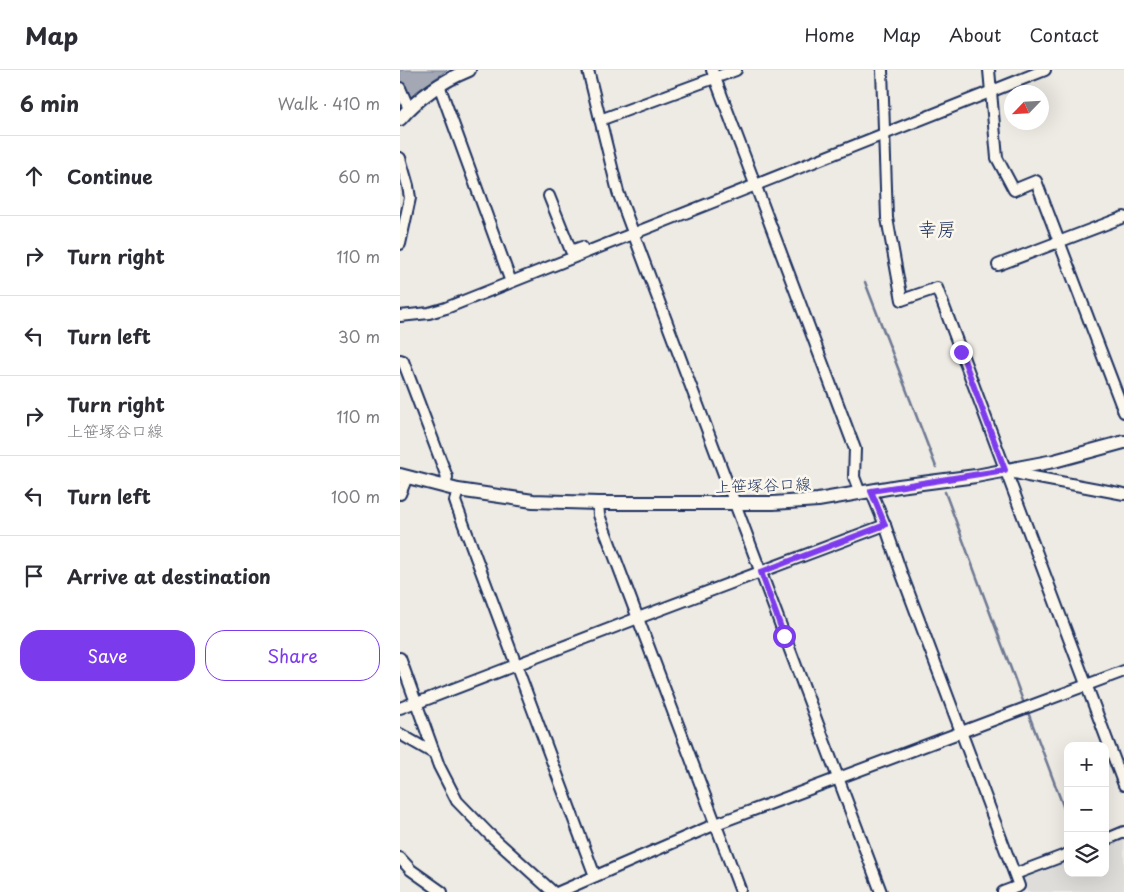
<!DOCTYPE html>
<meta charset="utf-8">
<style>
body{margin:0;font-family:"Playpen Sans","Klee One",sans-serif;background:#f2f2f3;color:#2b2b33}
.controls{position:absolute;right:15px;bottom:15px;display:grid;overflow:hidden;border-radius:10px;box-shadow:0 5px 20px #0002}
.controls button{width:45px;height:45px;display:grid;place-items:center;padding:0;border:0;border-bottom:1px solid #e1e1e2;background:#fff;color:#2b2b33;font:25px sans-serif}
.compass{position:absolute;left:604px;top:15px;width:45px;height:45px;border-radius:50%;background:#fff;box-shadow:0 5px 20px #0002;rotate:245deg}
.stop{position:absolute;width:15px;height:15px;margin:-11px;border:4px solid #7c3aed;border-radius:50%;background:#fff}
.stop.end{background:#7c3aed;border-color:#fff;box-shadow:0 1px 5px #0008}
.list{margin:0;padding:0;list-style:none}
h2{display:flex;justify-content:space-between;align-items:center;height:65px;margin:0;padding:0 20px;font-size:21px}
h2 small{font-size:16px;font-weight:400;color:#7c7c81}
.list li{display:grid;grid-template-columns:32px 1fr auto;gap:15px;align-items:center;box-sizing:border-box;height:80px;padding:0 20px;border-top:1px solid #e1e1e2}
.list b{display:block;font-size:19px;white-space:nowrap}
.list p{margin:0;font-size:16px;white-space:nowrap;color:#7c7c81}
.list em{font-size:16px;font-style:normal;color:#7c7c81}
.actions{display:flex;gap:10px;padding:15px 20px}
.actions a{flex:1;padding:11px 0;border:1px solid #7c3aed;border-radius:20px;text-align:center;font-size:18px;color:#7c3aed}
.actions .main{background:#7c3aed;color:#fff}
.icon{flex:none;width:28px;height:28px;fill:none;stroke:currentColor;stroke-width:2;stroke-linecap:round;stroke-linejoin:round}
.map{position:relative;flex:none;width:724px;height:822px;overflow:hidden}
header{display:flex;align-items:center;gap:30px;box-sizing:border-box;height:70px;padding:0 25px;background:#fff;border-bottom:1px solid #e1e1e2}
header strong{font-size:24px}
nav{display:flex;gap:28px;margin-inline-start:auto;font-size:18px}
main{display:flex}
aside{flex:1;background:#fff}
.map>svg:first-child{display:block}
.built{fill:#deddda}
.water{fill:#a3a8b4;stroke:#6d7892}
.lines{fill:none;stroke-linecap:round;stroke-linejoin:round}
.stream{stroke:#6d7892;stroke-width:2.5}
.minor-casing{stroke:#1b2f5e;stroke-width:14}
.major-casing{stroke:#1b2f5e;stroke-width:16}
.minor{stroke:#fbf7ec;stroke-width:10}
.major{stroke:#fbf7ec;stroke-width:12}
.route{stroke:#7c3aed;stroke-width:6}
.labels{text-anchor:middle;stroke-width:5;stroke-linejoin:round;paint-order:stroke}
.street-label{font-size:16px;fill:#1b2f5e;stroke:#fbf7ec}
.quarter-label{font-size:19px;fill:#1b2f5e;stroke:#fbf7ec}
</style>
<header>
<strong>Map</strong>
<nav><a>Home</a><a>Map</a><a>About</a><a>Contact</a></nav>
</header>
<main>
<aside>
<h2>6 min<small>Walk · 410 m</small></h2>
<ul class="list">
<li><svg class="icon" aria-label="ahead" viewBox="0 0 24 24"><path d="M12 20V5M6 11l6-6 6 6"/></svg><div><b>Continue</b></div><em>60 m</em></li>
<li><svg class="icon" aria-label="right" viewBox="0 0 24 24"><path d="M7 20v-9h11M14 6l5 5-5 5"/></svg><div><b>Turn right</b></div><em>110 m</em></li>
<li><svg class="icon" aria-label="left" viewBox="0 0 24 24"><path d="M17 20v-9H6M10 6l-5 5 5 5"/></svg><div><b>Turn left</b></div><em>30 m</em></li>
<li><svg class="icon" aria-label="right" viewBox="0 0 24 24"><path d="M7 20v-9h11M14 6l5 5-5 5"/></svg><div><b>Turn right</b><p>上笹塚谷口線</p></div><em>110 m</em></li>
<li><svg class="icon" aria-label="left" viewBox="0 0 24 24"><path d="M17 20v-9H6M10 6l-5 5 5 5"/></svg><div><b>Turn left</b></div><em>100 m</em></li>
<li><svg class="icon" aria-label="arrive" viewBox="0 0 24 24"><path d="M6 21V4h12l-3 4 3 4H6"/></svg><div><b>Arrive at destination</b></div></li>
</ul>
<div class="actions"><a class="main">Save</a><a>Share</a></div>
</aside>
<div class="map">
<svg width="724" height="822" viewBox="0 0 724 822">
<rect width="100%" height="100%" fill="#eeebe4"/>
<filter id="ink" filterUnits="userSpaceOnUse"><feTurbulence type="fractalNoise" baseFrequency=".02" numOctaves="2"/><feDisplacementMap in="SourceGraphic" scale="10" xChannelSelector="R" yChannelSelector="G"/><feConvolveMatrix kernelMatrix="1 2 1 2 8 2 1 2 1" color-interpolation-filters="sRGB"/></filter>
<g filter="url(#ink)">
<path class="built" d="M 724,766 L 724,822 L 627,822 L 621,806 L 668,788 L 668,803 L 705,803 L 705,774 Z"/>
<path class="water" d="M 0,0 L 47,0 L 17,21 L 0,40 Z"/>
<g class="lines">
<g class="stream">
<path d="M 465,212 L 536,397"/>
<path d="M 545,422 L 623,631"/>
<path d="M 629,645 L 668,749"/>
</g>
<g class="minor-casing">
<g id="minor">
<path d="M 188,0 L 218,122 L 231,157 L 481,822"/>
<path d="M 312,0 L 455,379 L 454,407 L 460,423"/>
<path d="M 482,0 L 487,148 L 502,230 L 537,218 L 724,715"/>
<path d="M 589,0 L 597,88 L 614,120 L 636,111 L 724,342"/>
<path d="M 39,15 L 111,212"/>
<path d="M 0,18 L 9,39"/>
<path d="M 200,50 L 336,0"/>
<path d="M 0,88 L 8,116 L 10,128 L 0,174"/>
<path d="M 149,126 L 171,181 L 182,177"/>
<path d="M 598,195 L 724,147"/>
<path d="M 0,246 L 29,243 L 46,238 L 645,0"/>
<path d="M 0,290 L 3,291 L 47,407 L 45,417"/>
<path d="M 606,401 L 628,406 L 724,424"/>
<path d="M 58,420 L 55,431 L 56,434 L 195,806"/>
<path d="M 471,421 L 485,455 L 501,502 L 619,816 L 603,822"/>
<path d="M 0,424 L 7,407"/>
<path d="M 198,433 L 199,445 L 340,819"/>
<path d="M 0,588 L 39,696 L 57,731 L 89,764 L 153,822"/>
<path d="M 17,633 L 238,548 L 485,455"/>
<path d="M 0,638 L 16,632"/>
<path d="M 0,664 L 35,684"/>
<path d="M 705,770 L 724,762"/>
<path d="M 0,788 L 11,800 L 42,822"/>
<path d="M 615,804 L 668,784"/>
<path d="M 159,822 L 316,754 L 724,601"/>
</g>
</g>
<g class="major-casing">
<g id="major">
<path d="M 0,49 C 19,27 42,11 69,0"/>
<path d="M 0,405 L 58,420 L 133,431 L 198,433 L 373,433 L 418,430 L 499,416 L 576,406 L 654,391 L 724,372"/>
</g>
</g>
<use href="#minor" class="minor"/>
<use href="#major" class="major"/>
</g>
</g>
<g class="lines" filter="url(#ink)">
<path class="route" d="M 384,566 L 361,502 L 485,455 L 471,421 L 605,400 L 561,282"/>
</g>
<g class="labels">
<g class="street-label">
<text transform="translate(363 415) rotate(-2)" y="6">上笹塚谷口線</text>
</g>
<g class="quarter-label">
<text x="537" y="166">幸房</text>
</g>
</g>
</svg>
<div class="controls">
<button>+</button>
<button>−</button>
<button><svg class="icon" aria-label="layers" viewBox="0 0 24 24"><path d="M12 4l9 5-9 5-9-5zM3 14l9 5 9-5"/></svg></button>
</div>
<svg class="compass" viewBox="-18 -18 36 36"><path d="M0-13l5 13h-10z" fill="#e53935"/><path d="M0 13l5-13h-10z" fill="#7c7c81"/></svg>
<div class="stop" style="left:384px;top:566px"></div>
<div class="stop end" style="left:561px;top:282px"></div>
</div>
</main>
